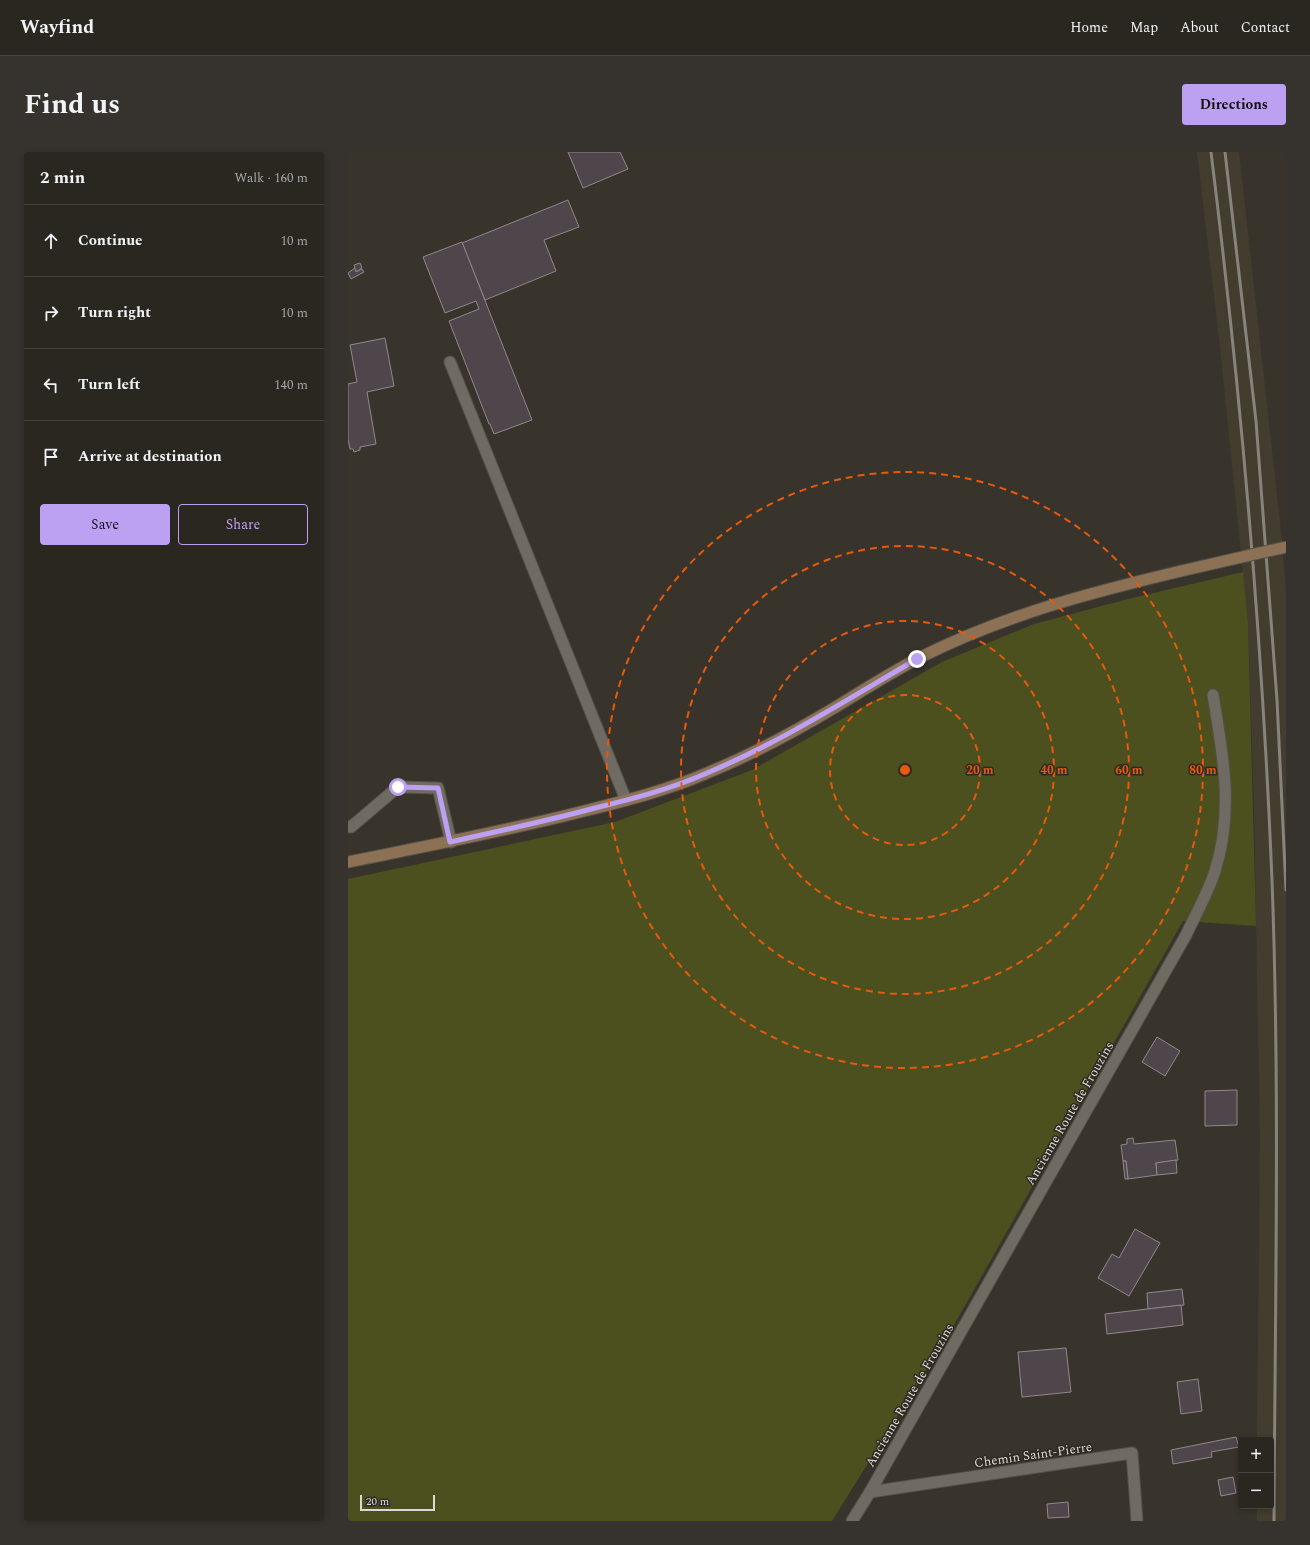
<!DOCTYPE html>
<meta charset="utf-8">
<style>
body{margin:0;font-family:Spectral,serif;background:#36332e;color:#f1f3f6}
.controls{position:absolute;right:12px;bottom:12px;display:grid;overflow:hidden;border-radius:4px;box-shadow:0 2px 6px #0003}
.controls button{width:36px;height:36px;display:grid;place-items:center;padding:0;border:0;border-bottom:1px solid #46443f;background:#2a2721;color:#f1f3f6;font:20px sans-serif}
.scale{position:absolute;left:12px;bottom:10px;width:75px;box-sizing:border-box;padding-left:4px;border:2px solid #dbd8d3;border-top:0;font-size:11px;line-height:14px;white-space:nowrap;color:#dbd8d3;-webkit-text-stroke:3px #2e2a23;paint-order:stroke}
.stop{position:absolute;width:12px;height:12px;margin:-9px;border:3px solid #bca0f2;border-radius:50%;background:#fff}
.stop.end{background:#bca0f2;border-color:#fff;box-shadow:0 1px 4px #0008}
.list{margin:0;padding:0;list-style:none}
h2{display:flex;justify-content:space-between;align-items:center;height:52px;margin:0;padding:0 16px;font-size:17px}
h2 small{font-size:13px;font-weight:400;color:#a5a5a5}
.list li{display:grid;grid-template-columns:26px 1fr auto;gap:12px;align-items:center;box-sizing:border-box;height:72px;padding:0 16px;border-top:1px solid #46443f}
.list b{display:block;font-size:15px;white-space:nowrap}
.list em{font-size:13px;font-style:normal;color:#a5a5a5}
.actions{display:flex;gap:8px;padding:12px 16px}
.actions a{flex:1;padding:9px 0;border:1px solid #bca0f2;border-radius:4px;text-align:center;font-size:14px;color:#bca0f2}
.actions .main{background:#bca0f2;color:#111}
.icon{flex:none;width:22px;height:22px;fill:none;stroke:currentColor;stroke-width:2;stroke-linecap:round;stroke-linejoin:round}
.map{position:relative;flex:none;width:938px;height:1369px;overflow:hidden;border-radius:4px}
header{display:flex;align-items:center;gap:24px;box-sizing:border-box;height:56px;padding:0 20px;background:#2a2721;border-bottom:1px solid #46443f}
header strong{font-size:19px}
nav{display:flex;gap:22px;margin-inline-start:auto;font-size:14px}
.intro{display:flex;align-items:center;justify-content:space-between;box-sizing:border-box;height:96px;padding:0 24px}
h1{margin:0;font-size:28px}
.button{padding:10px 18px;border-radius:4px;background:#bca0f2;color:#111;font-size:14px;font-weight:700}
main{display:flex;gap:24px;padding:0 24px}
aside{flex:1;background:#2a2721;border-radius:4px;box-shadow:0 2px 6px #0003}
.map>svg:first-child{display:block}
.built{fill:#433d2f}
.green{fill:#4b501e}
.building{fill:#4f464b;stroke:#91878c}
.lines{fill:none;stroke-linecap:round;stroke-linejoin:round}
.service-casing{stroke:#54514a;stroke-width:13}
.minor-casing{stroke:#54514a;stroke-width:13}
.secondary-casing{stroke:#54514a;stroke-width:13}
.service{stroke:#6f6b62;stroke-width:11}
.minor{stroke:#6f6b62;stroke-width:11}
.secondary{stroke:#8c7154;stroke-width:11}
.rail{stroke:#87847d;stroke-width:3}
.secondary-bridge-casing{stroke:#54514a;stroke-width:13;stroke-linecap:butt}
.secondary-bridge{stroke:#8c7154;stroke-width:11}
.route{stroke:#bca0f2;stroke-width:5}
.ring{fill:none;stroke:#e8590c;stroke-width:2;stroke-dasharray:7 5}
.labels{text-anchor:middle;stroke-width:3;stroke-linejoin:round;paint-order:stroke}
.street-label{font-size:13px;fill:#dbd8d3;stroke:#2e2a23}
.centre{fill:#e8590c;stroke:#2e2a23;stroke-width:2}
.ring-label{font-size:12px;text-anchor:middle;font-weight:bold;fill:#e8590c;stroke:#2e2a23;stroke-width:3;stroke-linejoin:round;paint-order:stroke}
</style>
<header>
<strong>Wayfind</strong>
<nav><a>Home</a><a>Map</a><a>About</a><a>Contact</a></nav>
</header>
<div class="intro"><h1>Find us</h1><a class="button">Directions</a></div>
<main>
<aside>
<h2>2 min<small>Walk · 160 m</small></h2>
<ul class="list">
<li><svg class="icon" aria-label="ahead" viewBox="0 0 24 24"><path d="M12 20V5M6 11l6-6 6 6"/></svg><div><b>Continue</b></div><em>10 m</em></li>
<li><svg class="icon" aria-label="right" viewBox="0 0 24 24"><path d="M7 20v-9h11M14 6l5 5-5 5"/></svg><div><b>Turn right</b></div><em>10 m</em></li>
<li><svg class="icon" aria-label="left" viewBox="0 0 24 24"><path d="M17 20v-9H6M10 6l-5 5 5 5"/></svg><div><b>Turn left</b></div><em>140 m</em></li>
<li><svg class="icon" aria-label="arrive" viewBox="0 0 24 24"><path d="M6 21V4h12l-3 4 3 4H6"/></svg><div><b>Arrive at destination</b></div></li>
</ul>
<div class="actions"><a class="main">Save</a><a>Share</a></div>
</aside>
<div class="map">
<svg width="938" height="1369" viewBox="0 0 938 1369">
<rect width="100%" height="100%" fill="#38342c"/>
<path class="built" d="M 849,0 L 891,0 L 932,370 L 938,437 L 938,1369 L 909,1369 L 909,1354 L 923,1354 L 923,1288 L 909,1288 L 912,984 L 906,659 L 900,470 L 872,195 Z"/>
<path class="green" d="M 895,420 L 900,470 L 908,774 L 835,769 L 606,1173 L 484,1369 L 0,1369 L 0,727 L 267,670 L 404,618 L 594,510 L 686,472 L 780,447 Z"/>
<g class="building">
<path d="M 220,0 L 272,0 L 280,17 L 235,36 Z"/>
<path d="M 220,48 L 231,75 L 196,88 L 208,119 L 137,148 L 114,91 Z"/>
<path d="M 114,90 L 184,268 L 146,282 L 142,272 L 141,272 L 101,169 L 131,157 L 128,149 L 97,161 L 75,105 Z"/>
<path d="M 12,111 L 14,116 L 8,120 L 6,113 Z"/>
<path d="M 7,116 L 8,120 L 14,117 L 16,120 L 3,127 L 0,121 Z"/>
<path d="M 37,186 L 46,234 L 19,240 L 28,292 L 12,295 L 12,298 L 6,300 L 5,297 L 2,297 L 0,287 L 0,232 L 9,230 L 2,193 Z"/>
<path d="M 809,885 L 832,899 L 817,924 L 794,910 Z"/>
<path d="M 889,938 L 889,973 L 857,974 L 857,939 Z"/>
<path d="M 785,986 L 786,992 L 827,988 L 830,1008 L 808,1011 L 809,1023 L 780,1027 L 778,1009 L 775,1009 L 773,993 L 779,992 L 779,987 Z"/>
<path d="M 828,1008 L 829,1021 L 809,1023 L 808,1011 Z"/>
<path d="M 775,1009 L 778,1009 L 780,1027 L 777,1027 Z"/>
<path d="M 787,1077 L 812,1091 L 781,1144 L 750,1126 L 764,1102 L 771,1106 Z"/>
<path d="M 834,1137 L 836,1153 L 800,1157 L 799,1141 Z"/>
<path d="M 833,1153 L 835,1173 L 759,1182 L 757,1162 Z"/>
<path d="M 718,1196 L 723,1240 L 674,1245 L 670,1200 Z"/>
<path d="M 850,1227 L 854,1259 L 833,1262 L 829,1230 Z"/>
<path d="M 888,1285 L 891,1295 L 863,1300 L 864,1305 L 825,1312 L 823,1298 Z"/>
<path d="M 885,1325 L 888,1341 L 873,1344 L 870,1328 Z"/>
<path d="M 720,1350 L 721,1365 L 700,1366 L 699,1352 Z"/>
</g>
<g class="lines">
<g class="service-casing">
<g id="service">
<path d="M 102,210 L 278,648"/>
<path d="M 0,675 L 3,675 L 50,635 L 90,636 L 103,690"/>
</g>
</g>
<g class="minor-casing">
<g id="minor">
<path d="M 522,1340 L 784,1301 L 789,1369"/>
<path d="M 504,1369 L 522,1340 L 838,783 C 848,762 860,741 867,719 C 886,660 875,602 865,543"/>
</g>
</g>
<g class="secondary-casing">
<path id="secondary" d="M 0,710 C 79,694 158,679 236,659 C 277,649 320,638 359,621 C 403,603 446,580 486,556 C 514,539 542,521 571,506 C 656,463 741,441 833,419"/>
</g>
<use href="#service" class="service"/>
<use href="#minor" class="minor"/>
<use href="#secondary" class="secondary"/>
<g class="rail">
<path d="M 863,0 C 893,242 914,484 924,728 C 932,941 927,1155 926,1369"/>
<path d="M 877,0 L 908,269 L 929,548 L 938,738"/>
</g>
<g class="secondary-bridge-casing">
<path id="secondary-bridge" d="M 833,419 L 938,395"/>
</g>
<use href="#secondary-bridge" class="secondary-bridge"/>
</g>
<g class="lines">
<path class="route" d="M 50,635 L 90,636 L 102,690 C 151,679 199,669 247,656 C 284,647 323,637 359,621 C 433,590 500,547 569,507"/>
</g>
<g class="ring">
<circle cx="557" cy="618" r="75"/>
<circle cx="557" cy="618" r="149"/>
<circle cx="557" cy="618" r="224"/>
<circle cx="557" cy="618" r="298"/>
</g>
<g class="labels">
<g class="street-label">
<text transform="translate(721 961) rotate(-60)" y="5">Ancienne Route de Frouzins</text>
<text transform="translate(561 1243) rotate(-60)" y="5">Ancienne Route de Frouzins</text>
<text transform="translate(685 1302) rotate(-8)" y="5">Chemin Saint-Pierre</text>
</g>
</g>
<circle cx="557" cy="618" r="6" class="centre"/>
<g class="ring-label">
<text x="632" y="622">20 m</text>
<text x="706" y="622">40 m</text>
<text x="781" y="622">60 m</text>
<text x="855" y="622">80 m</text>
</g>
</svg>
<div class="controls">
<button>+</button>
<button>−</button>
</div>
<div class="scale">20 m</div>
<div class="stop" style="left:50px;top:635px"></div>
<div class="stop end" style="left:569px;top:507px"></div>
</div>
</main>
